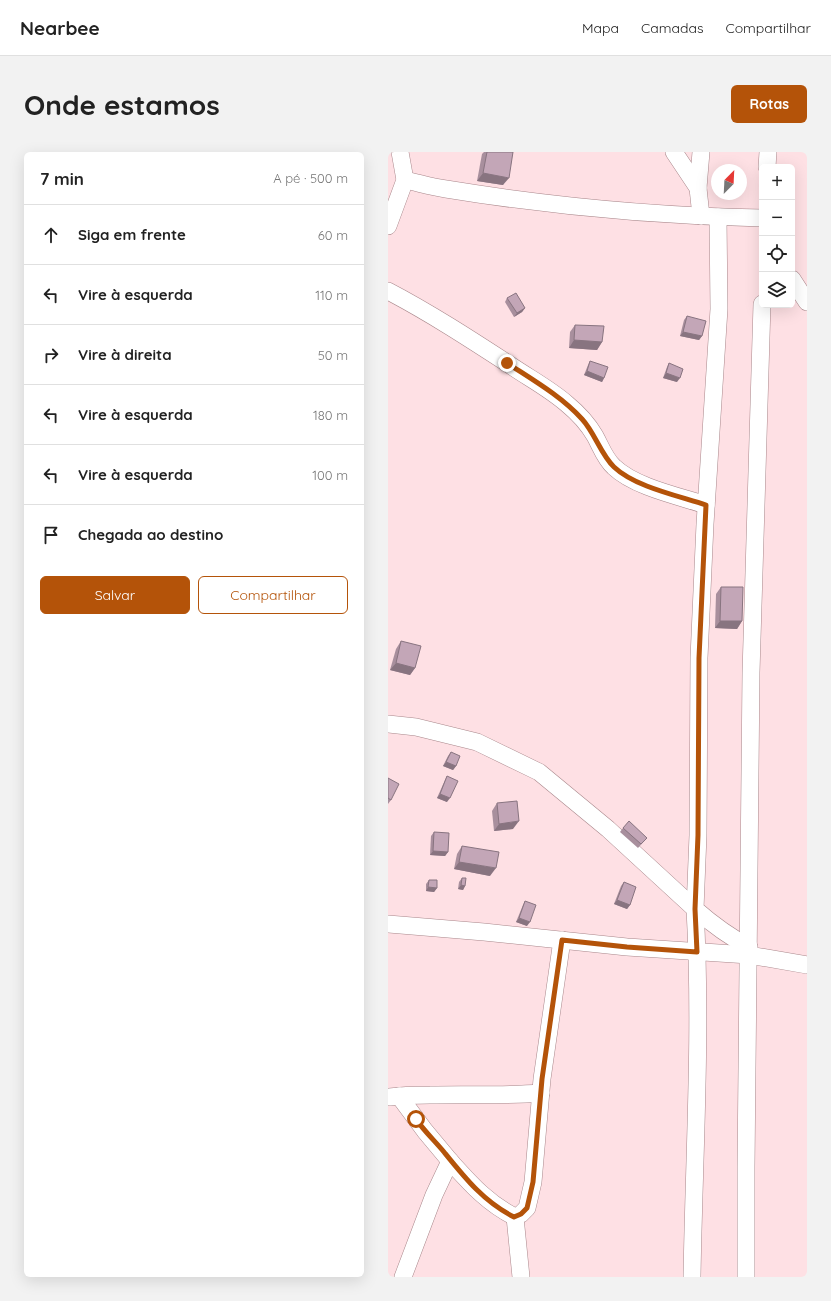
<!DOCTYPE html>
<html lang="pt">
<meta charset="utf-8">
<style>
body{margin:0;font-family:Quicksand,sans-serif;background:#f2f2f2;color:#222}
.controls{position:absolute;right:12px;top:12px;display:grid;overflow:hidden;border-radius:6px;box-shadow:0 4px 16px #0002}
.controls button{width:36px;height:36px;display:grid;place-items:center;padding:0;border:0;border-bottom:1px solid #e0e0e0;background:#fff;color:#222;font:20px sans-serif}
.compass{position:absolute;left:323px;top:12px;width:36px;height:36px;border-radius:50%;background:#fff;box-shadow:0 4px 16px #0002;rotate:24deg}
.stop{position:absolute;width:12px;height:12px;margin:-9px;border:3px solid #b45309;border-radius:50%;background:#fff}
.stop.end{background:#b45309;border-color:#fff;box-shadow:0 1px 4px #0008}
.list{margin:0;padding:0;list-style:none}
h2{display:flex;justify-content:space-between;align-items:center;height:52px;margin:0;padding:0 16px;font-size:17px}
h2 small{font-size:13px;font-weight:400;color:#767676}
.list li{display:grid;grid-template-columns:26px 1fr auto;gap:12px;align-items:center;box-sizing:border-box;height:60px;padding:0 16px;border-top:1px solid #e0e0e0}
.list b{display:block;font-size:15px;white-space:nowrap}
.list em{font-size:13px;font-style:normal;color:#767676}
.actions{display:flex;gap:8px;padding:12px 16px}
.actions a{flex:1;padding:9px 0;border:1px solid #b45309;border-radius:6px;text-align:center;font-size:14px;color:#b45309}
.actions .main{background:#b45309;color:#fff}
.icon{flex:none;width:22px;height:22px;fill:none;stroke:currentColor;stroke-width:2;stroke-linecap:round;stroke-linejoin:round}
.map{position:relative;flex:none;width:419px;height:1125px;overflow:hidden;border-radius:6px}
header{display:flex;align-items:center;gap:24px;box-sizing:border-box;height:56px;padding:0 20px;background:#fff;border-bottom:1px solid #e0e0e0}
header strong{font-size:19px}
nav{display:flex;gap:22px;margin-inline-start:auto;font-size:14px}
.intro{display:flex;align-items:center;justify-content:space-between;box-sizing:border-box;height:96px;padding:0 24px}
h1{margin:0;font-size:28px}
.button{padding:10px 18px;border-radius:6px;background:#b45309;color:#fff;font-size:14px;font-weight:700}
main{display:flex;gap:24px;padding:0 24px}
aside{flex:1;background:#fff;border-radius:6px;box-shadow:0 4px 16px #0002}
.map>svg:first-child{display:block}
.lines{fill:none;stroke-linecap:round;stroke-linejoin:round}
.street-casing{stroke:#a9878b;stroke-width:18}
.street{stroke:#fff;stroke-width:17}
.wall{fill:#a88f9d}
.shaded-wall{fill:#887480}
.building{fill:#c3a6b7;stroke:#887480}
.route{stroke:#b45309;stroke-width:5}
</style>
<header>
<strong>Nearbee</strong>
<nav><a>Mapa</a><a>Camadas</a><a>Compartilhar</a></nav>
</header>
<div class="intro"><h1>Onde estamos</h1><a class="button">Rotas</a></div>
<main>
<aside>
<h2>7 min<small>A pé · 500 m</small></h2>
<ul class="list">
<li><svg class="icon" aria-label="ahead" viewBox="0 0 24 24"><path d="M12 20V5M6 11l6-6 6 6"/></svg><div><b>Siga em frente</b></div><em>60 m</em></li>
<li><svg class="icon" aria-label="left" viewBox="0 0 24 24"><path d="M17 20v-9H6M10 6l-5 5 5 5"/></svg><div><b>Vire à esquerda</b></div><em>110 m</em></li>
<li><svg class="icon" aria-label="right" viewBox="0 0 24 24"><path d="M7 20v-9h11M14 6l5 5-5 5"/></svg><div><b>Vire à direita</b></div><em>50 m</em></li>
<li><svg class="icon" aria-label="left" viewBox="0 0 24 24"><path d="M17 20v-9H6M10 6l-5 5 5 5"/></svg><div><b>Vire à esquerda</b></div><em>180 m</em></li>
<li><svg class="icon" aria-label="left" viewBox="0 0 24 24"><path d="M17 20v-9H6M10 6l-5 5 5 5"/></svg><div><b>Vire à esquerda</b></div><em>100 m</em></li>
<li><svg class="icon" aria-label="arrive" viewBox="0 0 24 24"><path d="M6 21V4h12l-3 4 3 4H6"/></svg><div><b>Chegada ao destino</b></div></li>
</ul>
<div class="actions"><a class="main">Salvar</a><a>Compartilhar</a></div>
</aside>
<div class="map">
<svg width="419" height="1125" viewBox="0 0 419 1125">
<rect width="100%" height="100%" fill="#fee0e4"/>
<g class="lines">
<g class="street-casing">
<g id="street">
<path d="M 286,0 L 310,36 L 313,64"/>
<path d="M 379,15 L 380,0"/>
<path d="M 17,28 C 31,31 44,35 58,37 C 162,54 269,64 374,66"/>
<path d="M 310,36 L 313,0"/>
<path d="M 330,65 L 331,157 L 317,372 L 311,506 L 310,683 L 307,757 C 324,772 340,784 361,795"/>
<path d="M 0,74 L 17,28 L 12,0"/>
<path d="M 404,127 L 419,150"/>
<path d="M 0,139 C 42,161 82,187 122,213 C 141,226 162,237 179,252 C 190,261 200,272 207,284 C 213,295 217,307 226,315 C 247,335 290,344 318,353"/>
<path d="M 0,572 L 28,575 L 89,590 L 151,620 L 220,677 L 307,757 C 314,879 306,1002 304,1125"/>
<path d="M 0,772 L 96,780 L 239,795 L 361,803 L 419,813"/>
<path d="M 11,944 L 37,979 L 62,1009 L 46,1043 L 15,1125"/>
<path d="M 2,945 C 15,943 29,943 42,943 C 79,942 116,944 153,941"/>
<path d="M 62,1009 C 82,1031 99,1051 127,1065 L 133,1062 L 139,1056 L 145,1030 L 154,927 L 174,788"/>
<path d="M 127,1065 L 133,1125"/>
<path d="M 358,1125 L 358,1015 L 363,521 L 374,152"/>
</g>
</g>
<use href="#street" class="street"/>
</g>
<g class="wall">
<path d="M 96,0 L 125,0 L 115,33 L 89,29 L 94,2 Z"/>
<path d="M 119,146 L 137,156 L 134,160 L 126,165 L 117,150 Z"/>
<path d="M 299,164 L 314,184 L 311,188 L 292,184 L 296,168 Z"/>
<path d="M 187,173 L 214,190 L 209,198 L 181,196 L 182,180 Z"/>
<path d="M 202,209 L 216,226 L 214,230 L 196,223 L 200,213 Z"/>
<path d="M 281,211 L 289,230 L 275,226 L 279,215 Z"/>
<path d="M 333,435 L 354,469 L 349,477 L 327,476 L 328,442 Z"/>
<path d="M 13,489 L 27,516 L 22,523 L 2,518 L 8,497 Z"/>
<path d="M 63,600 L 68,614 L 65,618 L 55,614 L 60,604 Z"/>
<path d="M 59,624 L 59,650 L 49,646 L 57,628 Z"/>
<path d="M 0,626 L 3,648 L 0,652 Z"/>
<path d="M 109,651 L 125,677 L 106,679 L 104,659 Z"/>
<path d="M 235,676 L 259,686 L 250,696 L 232,680 Z"/>
<path d="M 46,680 L 60,700 L 57,704 L 42,703 L 43,684 Z"/>
<path d="M 74,694 L 102,724 L 66,717 L 69,702 Z"/>
<path d="M 74,726 L 77,734 L 75,738 L 70,737 L 71,730 Z"/>
<path d="M 41,728 L 49,736 L 46,740 L 38,739 L 38,732 Z"/>
<path d="M 236,730 L 242,753 L 239,757 L 226,752 L 233,734 Z"/>
<path d="M 137,749 L 139,774 L 128,770 L 135,753 Z"/>
</g>
<g class="shaded-wall">
<path d="M 95,21 L 121,26 L 115,33 L 89,29 Z"/>
<path d="M 137,156 L 134,160 L 126,165 L 129,161 Z"/>
<path d="M 295,180 L 314,184 L 311,188 L 292,184 Z"/>
<path d="M 186,188 L 214,190 L 209,198 L 181,196 Z"/>
<path d="M 199,219 L 216,226 L 214,230 L 196,223 Z"/>
<path d="M 278,221 L 292,226 L 289,230 L 275,226 Z"/>
<path d="M 332,469 L 354,469 L 349,477 L 327,476 Z"/>
<path d="M 8,511 L 27,516 L 22,523 L 2,518 Z"/>
<path d="M 58,610 L 68,614 L 65,618 L 55,614 Z"/>
<path d="M 52,642 L 62,646 L 59,650 L 49,646 Z"/>
<path d="M 131,669 L 125,677 L 106,679 L 111,672 Z"/>
<path d="M 45,699 L 60,700 L 57,704 L 42,703 Z"/>
<path d="M 71,710 L 108,716 L 102,724 L 66,717 Z"/>
<path d="M 73,733 L 77,734 L 75,738 L 70,737 Z"/>
<path d="M 40,735 L 49,736 L 46,740 L 38,739 Z"/>
<path d="M 229,748 L 242,753 L 239,757 L 226,752 Z"/>
<path d="M 131,766 L 142,770 L 139,774 L 128,770 Z"/>
</g>
<g class="building">
<path d="M 99,0 L 125,0 L 121,26 L 95,21 Z"/>
<path d="M 128,141 L 137,156 L 129,161 L 119,146 Z"/>
<path d="M 299,164 L 318,169 L 314,184 L 295,180 Z"/>
<path d="M 187,173 L 216,174 L 214,190 L 186,188 Z"/>
<path d="M 202,209 L 220,215 L 216,226 L 199,219 Z"/>
<path d="M 281,211 L 295,217 L 292,226 L 278,221 Z"/>
<path d="M 333,435 L 355,435 L 354,469 L 332,469 Z"/>
<path d="M 13,489 L 33,494 L 27,516 L 8,511 Z"/>
<path d="M 63,600 L 72,604 L 68,614 L 58,610 Z"/>
<path d="M 59,624 L 70,629 L 62,646 L 52,642 Z"/>
<path d="M 0,626 L 11,632 L 3,648 L 0,646 Z"/>
<path d="M 129,649 L 131,669 L 111,672 L 109,651 Z"/>
<path d="M 241,669 L 259,686 L 253,692 L 235,676 Z"/>
<path d="M 46,680 L 61,681 L 60,700 L 45,699 Z"/>
<path d="M 74,694 L 111,700 L 108,716 L 71,710 Z"/>
<path d="M 74,726 L 78,726 L 77,734 L 73,733 Z"/>
<path d="M 41,728 L 49,728 L 49,736 L 40,735 Z"/>
<path d="M 236,730 L 248,735 L 242,753 L 229,748 Z"/>
<path d="M 137,749 L 148,753 L 142,770 L 131,766 Z"/>
</g>
<g class="lines">
<path class="route" d="M 28,967 C 36,979 47,989 56,1000 C 77,1026 96,1050 126,1065 L 133,1062 L 139,1056 L 145,1030 L 154,927 L 174,788 L 239,795 L 309,800 L 307,757 L 310,683 L 311,506 L 318,353 C 291,344 247,335 226,315 C 213,303 207,281 194,267 C 173,244 145,228 119,211"/>
</g>
</svg>
<div class="controls">
<button>+</button>
<button>−</button>
<button><svg class="icon" aria-label="locate" viewBox="0 0 24 24"><circle cx="12" cy="12" r="6"/><path d="M12 2v4M12 18v4M2 12h4M18 12h4"/></svg></button>
<button><svg class="icon" aria-label="layers" viewBox="0 0 24 24"><path d="M12 4l9 5-9 5-9-5zM3 14l9 5 9-5"/></svg></button>
</div>
<svg class="compass" viewBox="-18 -18 36 36"><path d="M0-13l5 13h-10z" fill="#e53935"/><path d="M0 13l5-13h-10z" fill="#767676"/></svg>
<div class="stop" style="left:28px;top:967px"></div>
<div class="stop end" style="left:119px;top:211px"></div>
</div>
</main>
